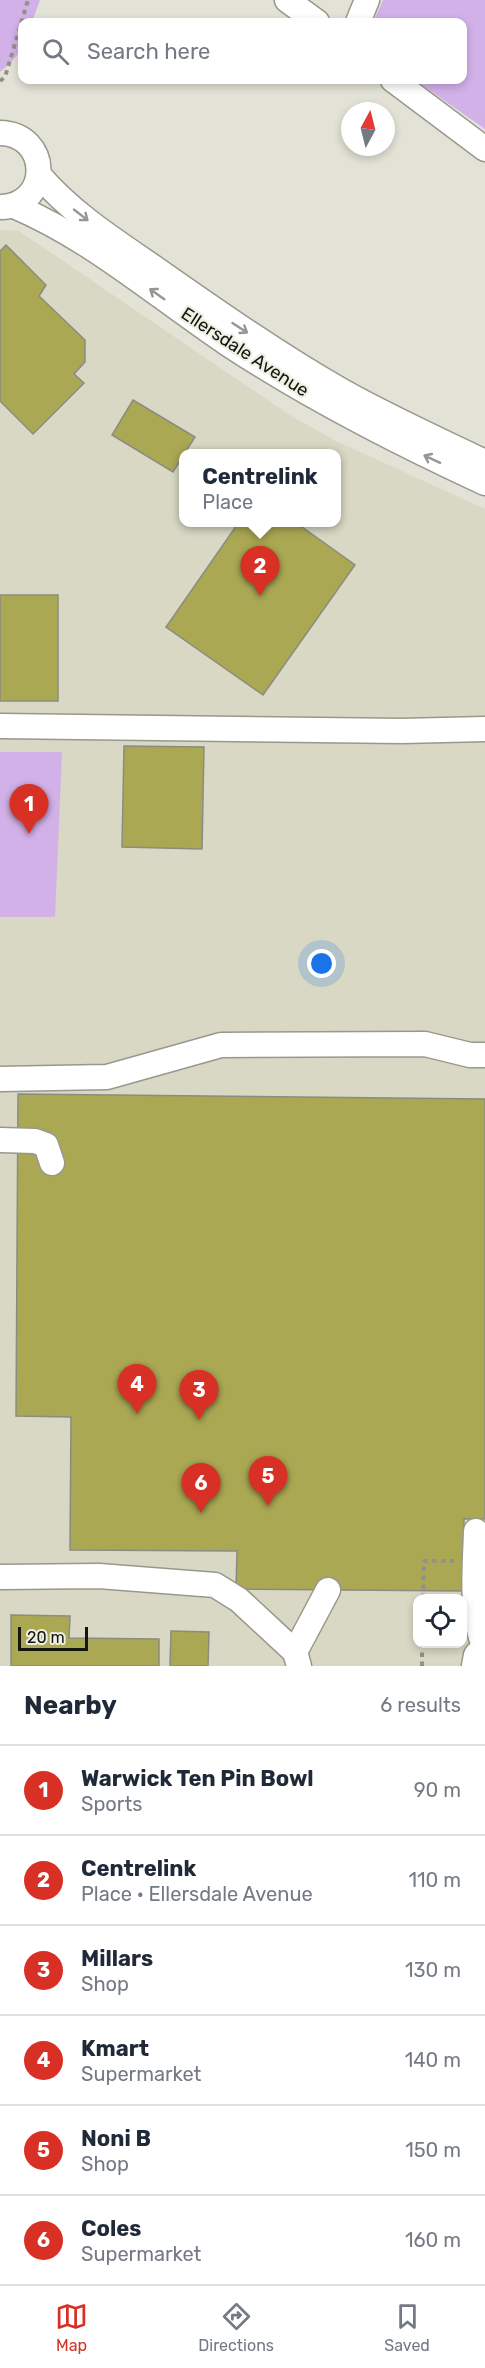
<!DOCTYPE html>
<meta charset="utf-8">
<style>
body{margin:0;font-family:Rubik,sans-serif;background:#f2f2f3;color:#1f2937}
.controls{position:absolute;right:18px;bottom:18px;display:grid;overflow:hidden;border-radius:12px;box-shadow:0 3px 9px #0003}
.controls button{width:54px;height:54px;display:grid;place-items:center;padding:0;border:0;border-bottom:2px solid #e0e1e3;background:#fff;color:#1f2937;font:30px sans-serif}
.compass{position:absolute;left:341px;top:102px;width:54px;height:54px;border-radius:50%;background:#fff;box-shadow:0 3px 9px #0003;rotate:7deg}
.scale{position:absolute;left:18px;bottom:15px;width:70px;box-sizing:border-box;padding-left:6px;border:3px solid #151510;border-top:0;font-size:16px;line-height:21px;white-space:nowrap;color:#151510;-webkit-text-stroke:4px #efefe3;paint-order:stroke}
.you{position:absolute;left:322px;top:964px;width:21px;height:21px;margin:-15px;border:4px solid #fff;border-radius:50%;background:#1a73e8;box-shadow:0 0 0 9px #1a73e833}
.badge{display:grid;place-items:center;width:39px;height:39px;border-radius:50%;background:#d93025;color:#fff;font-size:20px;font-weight:700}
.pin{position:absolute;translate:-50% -50px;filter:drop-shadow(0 2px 3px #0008)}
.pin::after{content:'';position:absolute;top:32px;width:21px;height:18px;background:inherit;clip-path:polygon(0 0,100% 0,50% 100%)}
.popup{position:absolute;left:179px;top:449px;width:162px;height:78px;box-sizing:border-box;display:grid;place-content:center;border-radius:12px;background:#fff;filter:drop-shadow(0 2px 4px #0005);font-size:20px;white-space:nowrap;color:#747a83}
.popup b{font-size:22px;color:#1f2937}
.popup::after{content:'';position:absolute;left:50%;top:100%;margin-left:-12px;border:12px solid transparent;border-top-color:#fff}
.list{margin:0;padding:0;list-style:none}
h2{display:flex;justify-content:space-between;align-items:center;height:78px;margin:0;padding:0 24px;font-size:26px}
h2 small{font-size:20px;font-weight:400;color:#747a83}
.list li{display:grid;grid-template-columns:39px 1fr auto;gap:18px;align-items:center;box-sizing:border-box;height:90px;padding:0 24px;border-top:2px solid #e0e1e3}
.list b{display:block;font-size:22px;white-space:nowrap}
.list p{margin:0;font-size:20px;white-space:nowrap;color:#747a83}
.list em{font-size:20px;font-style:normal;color:#747a83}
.icon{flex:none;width:33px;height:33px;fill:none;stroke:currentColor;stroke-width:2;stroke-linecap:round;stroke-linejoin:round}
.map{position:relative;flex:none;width:485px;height:1666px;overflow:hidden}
.search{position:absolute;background:#fff;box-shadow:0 3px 9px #0003;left:18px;right:18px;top:18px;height:66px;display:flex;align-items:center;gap:15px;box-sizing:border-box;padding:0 21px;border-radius:12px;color:#747a83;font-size:22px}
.sheet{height:618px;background:#fff}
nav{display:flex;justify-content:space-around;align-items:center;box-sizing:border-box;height:84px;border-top:2px solid #e0e1e3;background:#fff;font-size:16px;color:#747a83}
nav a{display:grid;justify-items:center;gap:3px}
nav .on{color:#d93025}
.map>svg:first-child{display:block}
.built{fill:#d8d8c5;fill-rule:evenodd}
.green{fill:#d2b0e8}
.building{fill:#aaa853;stroke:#8b8c80;stroke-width:1.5}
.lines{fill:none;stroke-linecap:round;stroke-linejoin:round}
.minor-casing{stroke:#98988c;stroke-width:27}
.path{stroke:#919188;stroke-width:4;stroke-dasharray:4.5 4.5;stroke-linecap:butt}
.minor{stroke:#fff;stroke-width:24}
.oneway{stroke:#969693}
.labels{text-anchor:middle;stroke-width:4.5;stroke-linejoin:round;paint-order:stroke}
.street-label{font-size:18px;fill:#151510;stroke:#efefe3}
</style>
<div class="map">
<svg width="485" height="1666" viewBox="0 0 485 1666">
<rect width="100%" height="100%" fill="#e2e2d6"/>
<path class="built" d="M 0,230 L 19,231 L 288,414 L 336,441 L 485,509 L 485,1666 L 0,1666 ZM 184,454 L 336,454 L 336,522 L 184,522 ZM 418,1598 L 462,1598 L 462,1644 L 418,1644 Z"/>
<g class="green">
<path d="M 0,0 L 40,0 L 32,22 L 22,22 C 22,50 22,54 0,72 Z"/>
<path d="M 383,0 L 485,0 L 485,129 L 415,80 L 462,80 L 462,22 L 373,22 Z"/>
<path d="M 0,752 L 62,752 L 55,917 L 0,917 Z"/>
</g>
<g class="building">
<path d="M 6,245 L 46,285 L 39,296 L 85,340 L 85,362 L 74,374 L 84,383 L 33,434 L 0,401 L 0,251 Z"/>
<path d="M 133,400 L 195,437 L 173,472 L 112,435 Z"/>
<path d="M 239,522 L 295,522 L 355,565 L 263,695 L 166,627 Z"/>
<rect x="0" y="595" width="58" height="106"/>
<path d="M 124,746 L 204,747 L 202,849 L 122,847 Z"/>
<path d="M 18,1094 L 485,1099 L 485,1519 L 464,1519 L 463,1591 L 236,1589 L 237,1551 L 70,1550 L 71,1417 L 16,1416 Z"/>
<path d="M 11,1615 L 70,1616 L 69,1638 L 159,1639 L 159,1666 L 11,1666 Z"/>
<path d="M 171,1631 L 209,1632 L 208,1666 L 170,1666 Z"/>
</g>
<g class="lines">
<g class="minor-casing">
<g id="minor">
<path d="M 287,0 L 317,22"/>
<path d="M 358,22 L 367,0"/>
<path d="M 393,80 L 485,149"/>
<path d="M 0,133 C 50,134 52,204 2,207"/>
<path d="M 39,175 C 72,214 117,242 159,271 C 219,313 279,355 342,391 C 388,417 437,439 485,462"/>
<path d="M 14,206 C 92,239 158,297 228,344 C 310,398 396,442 485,483"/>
<path d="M 0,726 L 402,731 L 485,729"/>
<path d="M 0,1079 L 107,1077 L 221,1045 L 425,1044 L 470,1055 L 485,1055"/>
<path d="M 0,1140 L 35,1141 L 46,1145 L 52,1163"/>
<path d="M 476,1531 C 475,1568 470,1611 484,1646"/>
<path d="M 0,1577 L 99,1576 L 215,1585 L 239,1600 L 295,1652 L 299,1666"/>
<path d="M 295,1652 L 328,1590"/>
<path d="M 474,1666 L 476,1655 L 485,1646"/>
</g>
</g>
<g class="path">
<path d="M 0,81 L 5,77 L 28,0"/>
<path d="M 423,1598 L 424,1561 L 454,1561"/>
<path d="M 422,1666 L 422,1644"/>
</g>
<use href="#minor" class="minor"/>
</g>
<defs><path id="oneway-shaft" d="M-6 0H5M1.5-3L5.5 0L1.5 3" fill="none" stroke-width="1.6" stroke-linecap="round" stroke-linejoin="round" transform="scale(1.5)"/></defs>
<g class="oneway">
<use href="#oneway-shaft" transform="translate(81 215) rotate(38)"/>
<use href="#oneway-shaft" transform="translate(157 294) rotate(-145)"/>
<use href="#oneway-shaft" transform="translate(240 328) rotate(33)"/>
<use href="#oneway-shaft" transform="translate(432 459) rotate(-155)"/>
</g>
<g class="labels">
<g class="street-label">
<text transform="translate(245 352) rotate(33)" y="6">Ellersdale Avenue</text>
</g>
</g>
</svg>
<div class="controls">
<button><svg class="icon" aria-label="locate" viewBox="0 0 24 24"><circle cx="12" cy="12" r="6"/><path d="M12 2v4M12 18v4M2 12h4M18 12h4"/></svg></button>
</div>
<svg class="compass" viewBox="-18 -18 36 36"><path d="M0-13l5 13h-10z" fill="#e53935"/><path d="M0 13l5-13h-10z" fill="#747a83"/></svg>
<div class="scale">20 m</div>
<div class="you"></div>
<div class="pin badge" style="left:29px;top:834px">1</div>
<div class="pin badge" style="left:260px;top:596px">2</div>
<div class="popup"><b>Centrelink</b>Place</div>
<div class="pin badge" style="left:199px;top:1420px">3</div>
<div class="pin badge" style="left:137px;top:1414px">4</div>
<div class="pin badge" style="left:268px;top:1506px">5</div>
<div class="pin badge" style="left:201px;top:1513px">6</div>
<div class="search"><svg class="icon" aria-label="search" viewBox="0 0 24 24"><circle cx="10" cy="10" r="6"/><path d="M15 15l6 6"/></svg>Search here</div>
</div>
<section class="sheet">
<h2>Nearby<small>6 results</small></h2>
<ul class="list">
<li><span class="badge">1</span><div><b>Warwick Ten Pin Bowl</b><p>Sports</p></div><em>90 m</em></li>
<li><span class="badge">2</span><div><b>Centrelink</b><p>Place · Ellersdale Avenue</p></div><em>110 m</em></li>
<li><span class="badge">3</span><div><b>Millars</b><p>Shop</p></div><em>130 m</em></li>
<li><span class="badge">4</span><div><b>Kmart</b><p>Supermarket</p></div><em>140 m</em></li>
<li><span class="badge">5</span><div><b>Noni B</b><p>Shop</p></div><em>150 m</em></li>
<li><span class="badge">6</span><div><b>Coles</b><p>Supermarket</p></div><em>160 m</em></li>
</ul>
</section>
<nav>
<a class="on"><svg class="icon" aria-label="map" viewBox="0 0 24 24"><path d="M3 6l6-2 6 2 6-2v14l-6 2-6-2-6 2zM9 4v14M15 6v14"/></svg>Map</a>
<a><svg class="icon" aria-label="directions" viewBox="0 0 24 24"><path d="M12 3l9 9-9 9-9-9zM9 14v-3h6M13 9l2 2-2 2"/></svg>Directions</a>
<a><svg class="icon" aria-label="saved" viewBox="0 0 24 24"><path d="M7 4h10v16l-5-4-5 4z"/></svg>Saved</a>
</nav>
